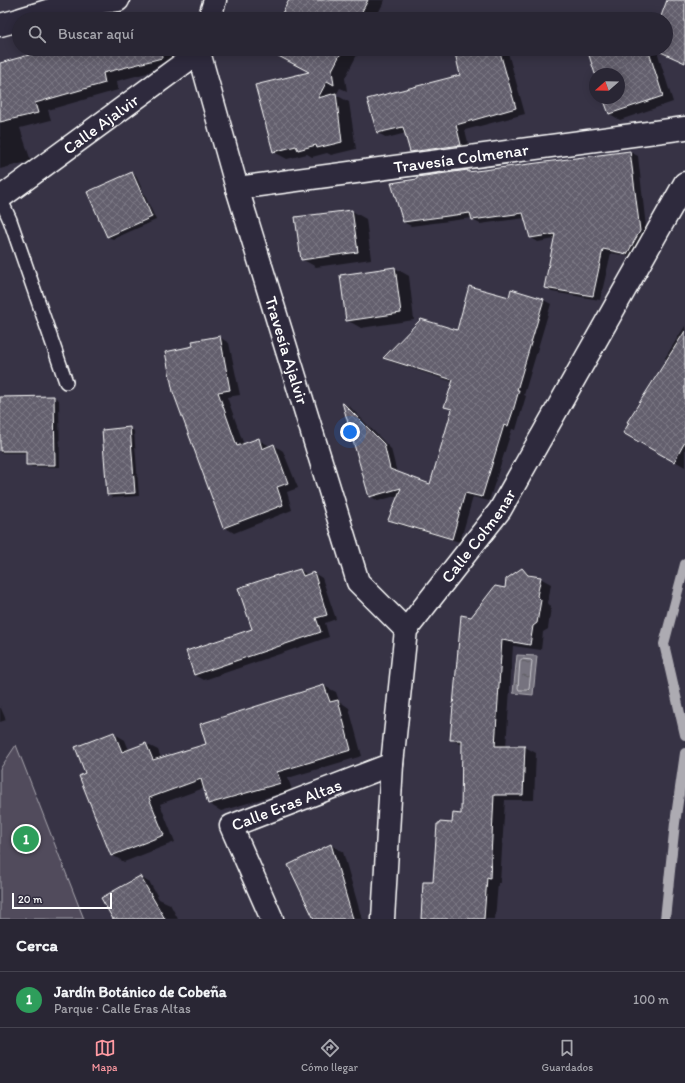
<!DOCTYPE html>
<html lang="es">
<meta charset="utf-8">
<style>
body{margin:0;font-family:Itim,sans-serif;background:#312e3c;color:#f1f3f6}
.compass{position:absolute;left:589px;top:68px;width:36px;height:36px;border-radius:50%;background:#292634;box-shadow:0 2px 10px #0003;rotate:250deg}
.scale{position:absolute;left:12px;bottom:10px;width:100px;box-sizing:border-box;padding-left:4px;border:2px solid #fff;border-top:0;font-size:11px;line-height:14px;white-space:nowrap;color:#fff;-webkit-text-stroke:3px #2f2a3d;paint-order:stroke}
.you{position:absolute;left:350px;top:432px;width:14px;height:14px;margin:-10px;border:3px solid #fff;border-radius:50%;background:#1a73e8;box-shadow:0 0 0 6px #1a73e833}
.badge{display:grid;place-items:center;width:26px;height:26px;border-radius:50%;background:#ff9aa2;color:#fff;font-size:13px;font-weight:700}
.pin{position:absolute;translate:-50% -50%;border:2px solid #fff;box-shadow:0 1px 4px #0006}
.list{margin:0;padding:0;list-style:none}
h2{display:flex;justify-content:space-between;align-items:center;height:52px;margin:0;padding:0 16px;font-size:17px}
h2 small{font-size:13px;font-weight:400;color:#a5a5ac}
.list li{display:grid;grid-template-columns:26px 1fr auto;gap:12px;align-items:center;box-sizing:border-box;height:56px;padding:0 16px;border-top:1px solid #45434f}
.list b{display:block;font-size:15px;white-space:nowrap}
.list p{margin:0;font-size:13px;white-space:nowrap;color:#a5a5ac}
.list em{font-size:13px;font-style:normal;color:#a5a5ac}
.icon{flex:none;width:22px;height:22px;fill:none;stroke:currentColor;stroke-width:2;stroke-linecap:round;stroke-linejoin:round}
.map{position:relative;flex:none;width:685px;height:919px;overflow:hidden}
.search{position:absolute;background:#292634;box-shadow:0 2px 10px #0003;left:12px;right:12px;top:12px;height:44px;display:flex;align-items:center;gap:10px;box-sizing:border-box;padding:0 14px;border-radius:22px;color:#a5a5ac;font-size:15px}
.sheet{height:108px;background:#292634}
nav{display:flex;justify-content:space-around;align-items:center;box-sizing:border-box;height:56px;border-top:1px solid #45434f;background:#292634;font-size:11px;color:#a5a5ac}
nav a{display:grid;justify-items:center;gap:2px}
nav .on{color:#ff9aa2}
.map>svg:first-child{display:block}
.park{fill:#514c5c;stroke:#a8a6ae}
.water{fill:url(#water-ripples);stroke:#adabb2}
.shadow{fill:#0007}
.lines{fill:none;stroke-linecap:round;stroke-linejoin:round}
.shore{stroke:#c8c7cc;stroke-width:1}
.stream{stroke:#adabb2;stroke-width:10}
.building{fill:url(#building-cross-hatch);stroke:#fff}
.service-casing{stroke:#fff;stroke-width:16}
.minor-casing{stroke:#fff;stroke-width:25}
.service{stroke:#2f2a3d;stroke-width:13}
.minor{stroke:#2f2a3d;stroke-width:22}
.labels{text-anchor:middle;stroke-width:4;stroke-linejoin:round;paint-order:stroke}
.street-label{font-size:17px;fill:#fff;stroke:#2f2a3d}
</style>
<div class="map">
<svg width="685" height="919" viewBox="0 0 685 919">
<defs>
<pattern id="water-ripples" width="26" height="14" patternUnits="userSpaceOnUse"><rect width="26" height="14" fill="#76737f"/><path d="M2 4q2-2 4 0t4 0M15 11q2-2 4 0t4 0" fill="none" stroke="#5f5e63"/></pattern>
<pattern id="building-cross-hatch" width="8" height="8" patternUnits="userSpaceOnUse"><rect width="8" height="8" fill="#635f6d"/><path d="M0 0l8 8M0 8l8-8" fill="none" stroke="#7a7783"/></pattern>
</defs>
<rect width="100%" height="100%" fill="#373345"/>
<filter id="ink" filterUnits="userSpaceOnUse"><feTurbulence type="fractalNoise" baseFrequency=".025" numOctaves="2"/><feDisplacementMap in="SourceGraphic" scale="8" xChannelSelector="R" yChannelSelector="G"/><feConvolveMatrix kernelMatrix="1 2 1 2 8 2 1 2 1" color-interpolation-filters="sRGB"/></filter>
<g filter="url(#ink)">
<path class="park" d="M 16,745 L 80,909 L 84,919 L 0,919 L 0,769 Z"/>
<path class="water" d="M 517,655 L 537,656 L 533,695 L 513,693 Z"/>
<g class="shadow">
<path d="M 307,0 L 385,0 L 375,19 L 297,19 Z"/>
<path d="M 669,0 L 685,0 L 685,63 L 657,51 L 673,102 L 620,120 L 610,114 L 604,98 L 619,98 L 619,74 L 596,74 L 593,49 L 666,49 L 666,19 L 661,19 Z"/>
<path d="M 55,49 L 183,49 L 147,73 L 117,81 L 118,90 L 48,110 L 51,120 L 20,128 L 31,161 L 0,169 L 0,64 Z"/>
<path d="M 266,49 L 360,49 L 345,78 L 347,91 L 340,88 L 336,95 L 349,102 L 356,149 L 331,155 L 327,153 L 312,157 L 307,154 L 287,159 L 274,152 L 310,72 Z"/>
<path d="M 473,49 L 507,49 L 525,114 L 465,130 L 470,150 L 420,157 L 411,152 L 406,133 L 387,138 L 378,133 L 462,76 Z"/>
<path d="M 630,152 L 638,156 L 647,236 L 635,257 L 611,253 L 600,300 L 552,292 L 545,287 L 555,239 L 538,242 L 530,237 L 525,218 L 480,224 L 473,220 L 472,218 L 411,226 L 403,222 L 468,171 L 471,173 Z"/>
<path d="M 131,173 L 136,176 L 156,220 L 113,239 L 108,237 Z"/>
<path d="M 352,211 L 366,219 L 371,259 L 316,267 L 302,259 Z"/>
<path d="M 395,268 L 409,276 L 414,320 L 361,328 L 347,320 Z"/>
<path d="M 509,298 L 544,300 L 551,304 L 524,395 L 526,396 L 520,416 L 516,430 L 512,429 L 489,501 L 473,497 L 460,542 L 397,524 L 389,520 L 399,495 L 378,501 L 370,496 L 344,404 L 350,407 L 391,449 L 397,473 L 431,485 L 452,410 L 446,406 L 453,382 L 392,362 L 385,358 L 458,331 Z"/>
<path d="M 685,326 L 685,467 L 625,432 L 668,360 L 665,358 Z"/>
<path d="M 219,337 L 229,343 L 240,395 L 227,397 L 244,445 L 259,440 L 268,445 L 269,447 L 274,445 L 283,451 L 298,488 L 287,492 L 292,510 L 234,533 L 224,527 L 194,347 Z"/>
<path d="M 54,397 L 59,400 L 60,467 L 32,467 L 27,464 L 27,453 L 0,453 L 0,398 Z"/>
<path d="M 129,428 L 134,431 L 139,496 L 113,498 L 108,495 Z"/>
<path d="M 522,569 L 534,577 L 540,578 L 551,584 L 548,603 L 551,607 L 548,629 L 543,632 L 541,650 L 513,646 L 506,747 L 525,747 L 536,753 L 534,800 L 505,800 L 500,883 L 498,883 L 495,919 L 422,919 L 453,824 L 462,815 L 462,745 L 451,739 L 472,618 L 506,589 Z"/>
<path d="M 300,570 L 308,575 L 314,573 L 322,578 L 336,619 L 325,623 L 329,637 L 204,680 L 195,675 L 187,652 L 253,630 Z"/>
<path d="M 324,686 L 336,692 L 339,701 L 349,708 L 362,756 L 288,778 L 292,790 L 221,811 L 209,804 L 204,788 L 160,804 L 175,842 L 124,862 L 112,855 L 87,774 L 113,733 L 125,740 L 129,750 L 146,744 L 158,750 L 161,758 L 207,745 Z"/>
<path d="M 0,706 L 6,720 L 0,722 Z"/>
<path d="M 331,845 L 343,852 L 362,919 L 316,919 Z"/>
<path d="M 140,877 L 150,883 L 159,899 L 170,904 L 178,919 L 114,919 Z"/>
</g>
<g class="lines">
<path class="shore" d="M 522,659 L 531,660 L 532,661 L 529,689 L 528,690 L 519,690 L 518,688 L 520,661 Z"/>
<g class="stream">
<path d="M 685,564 L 664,644 L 685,735"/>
<path d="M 665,919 L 675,823 L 685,753"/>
</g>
</g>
<g class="building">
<path d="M 289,0 L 368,0 L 358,19 L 279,19 Z"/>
<path d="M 667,0 L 685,0 L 685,63 L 654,49 L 666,49 L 666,19 L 660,19 Z"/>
<path d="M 51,49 L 161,49 L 162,58 L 103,73 L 105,83 L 35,103 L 38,113 L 0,122 L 0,63 Z"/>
<path d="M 265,49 L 343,49 L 332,70 L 334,85 L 327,81 L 318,98 L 336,93 L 342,142 L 317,148 L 316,145 L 298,150 L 296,146 L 273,152 L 255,85 L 309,72 Z"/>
<path d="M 469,49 L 499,49 L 516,108 L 456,125 L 461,145 L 410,152 L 403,127 L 377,133 L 367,99 L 460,75 L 455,53 Z"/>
<path d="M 587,49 L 648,49 L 663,96 L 609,114 L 603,98 L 619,98 L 619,74 L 595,74 Z"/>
<path d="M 630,151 L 640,231 L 627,254 L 603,249 L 593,296 L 544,288 L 555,234 L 530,238 L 523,213 L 472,220 L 470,213 L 403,222 L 391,183 L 417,179 L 417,177 L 468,170 L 468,172 Z"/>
<path d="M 132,172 L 152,217 L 107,237 L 87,192 Z"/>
<path d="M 352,210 L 358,252 L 301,260 L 295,217 Z"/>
<path d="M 395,267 L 401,313 L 346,321 L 340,275 Z"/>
<path d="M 469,286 L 509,297 L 511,289 L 544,299 L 517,390 L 519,390 L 513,411 L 508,426 L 504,425 L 482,497 L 465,493 L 452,539 L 388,520 L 401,488 L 369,497 L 342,402 L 384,444 L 390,469 L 430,484 L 452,409 L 444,407 L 453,380 L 383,358 L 421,319 L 457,330 Z"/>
<path d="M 685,331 L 685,442 L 674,462 L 623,433 L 629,423 L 627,422 Z"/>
<path d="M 220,336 L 230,390 L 218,392 L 237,446 L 259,438 L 262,449 L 274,444 L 288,483 L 277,487 L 283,505 L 223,528 L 173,392 L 165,352 L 193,346 L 192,341 Z"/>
<path d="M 54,396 L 55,465 L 26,465 L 26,451 L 0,451 L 0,397 Z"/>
<path d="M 130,427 L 135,493 L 107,495 L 102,430 Z"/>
<path d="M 522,568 L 528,575 L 541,577 L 537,596 L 541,600 L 537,623 L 533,626 L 530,645 L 502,640 L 495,746 L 525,746 L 523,795 L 494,795 L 490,878 L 487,877 L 484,919 L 421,919 L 423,882 L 433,882 L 437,824 L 439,824 L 439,822 L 452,823 L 453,813 L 461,814 L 462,740 L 450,740 L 461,615 L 471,617 L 495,586 L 505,588 L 506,579 Z"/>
<path d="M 300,569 L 303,576 L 314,572 L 321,595 L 327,615 L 316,618 L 321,632 L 194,675 L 186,651 L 252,629 L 238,588 L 277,575 L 277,576 Z"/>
<path d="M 324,685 L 330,702 L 338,700 L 351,750 L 277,772 L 281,783 L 208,804 L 201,779 L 149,798 L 164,835 L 111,856 L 79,776 L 85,773 L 75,747 L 114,732 L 122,752 L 146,743 L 153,760 L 206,744 L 200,724 Z"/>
<path d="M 331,844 L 353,919 L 314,919 L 288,865 Z"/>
<path d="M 140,876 L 165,919 L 113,919 L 101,898 Z"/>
</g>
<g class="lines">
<g class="service-casing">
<path id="service" d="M 0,198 L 10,220 L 66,382"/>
</g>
<g class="minor-casing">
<g id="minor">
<path d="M 21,19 L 60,7 L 118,0"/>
<path d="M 209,19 L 215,0"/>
<path d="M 0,25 L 19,20"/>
<path id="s1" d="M 199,52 L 237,188 L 358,582 L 406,630"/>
<path id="s2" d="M 237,188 L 685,128"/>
<path id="s3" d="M 0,198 L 199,52 L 200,49"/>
<path id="s4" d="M 272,919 L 231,826 L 392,764"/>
<path id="s5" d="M 383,919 L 392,764 L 406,630 L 500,510 L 685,183"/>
</g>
</g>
<use href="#service" class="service"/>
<use href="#minor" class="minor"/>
</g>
</g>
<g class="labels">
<g class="street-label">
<text dy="6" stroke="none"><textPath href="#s3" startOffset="125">Calle Ajalvir</textPath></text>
<text dy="6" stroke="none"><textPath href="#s2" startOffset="226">Travesía Colmenar</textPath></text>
<text dy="6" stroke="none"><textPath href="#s1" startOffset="311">Travesía Ajalvir</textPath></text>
<text dy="6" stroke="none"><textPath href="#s5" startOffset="409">Calle Colmenar</textPath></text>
<text dy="6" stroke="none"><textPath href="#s4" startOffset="161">Calle Eras Altas</textPath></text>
</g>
</g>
</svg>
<svg class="compass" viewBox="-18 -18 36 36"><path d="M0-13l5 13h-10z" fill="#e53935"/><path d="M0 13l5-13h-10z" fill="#a5a5ac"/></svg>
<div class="scale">20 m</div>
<div class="you"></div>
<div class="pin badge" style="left:26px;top:839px;background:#2e9e5b">1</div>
<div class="search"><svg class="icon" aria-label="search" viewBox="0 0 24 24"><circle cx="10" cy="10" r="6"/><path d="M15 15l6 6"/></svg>Buscar aquí</div>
</div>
<section class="sheet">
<h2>Cerca<small></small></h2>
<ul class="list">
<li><span class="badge" style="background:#2e9e5b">1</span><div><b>Jardín Botánico de Cobeña</b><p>Parque · Calle Eras Altas</p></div><em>100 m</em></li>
</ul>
</section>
<nav>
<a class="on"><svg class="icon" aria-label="map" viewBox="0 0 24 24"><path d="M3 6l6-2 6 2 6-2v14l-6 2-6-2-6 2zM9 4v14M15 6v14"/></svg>Mapa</a>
<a><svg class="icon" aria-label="directions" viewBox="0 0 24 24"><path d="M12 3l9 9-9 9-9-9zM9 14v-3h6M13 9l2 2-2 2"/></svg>Cómo llegar</a>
<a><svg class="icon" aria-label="saved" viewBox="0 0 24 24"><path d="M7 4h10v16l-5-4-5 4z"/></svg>Guardados</a>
</nav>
